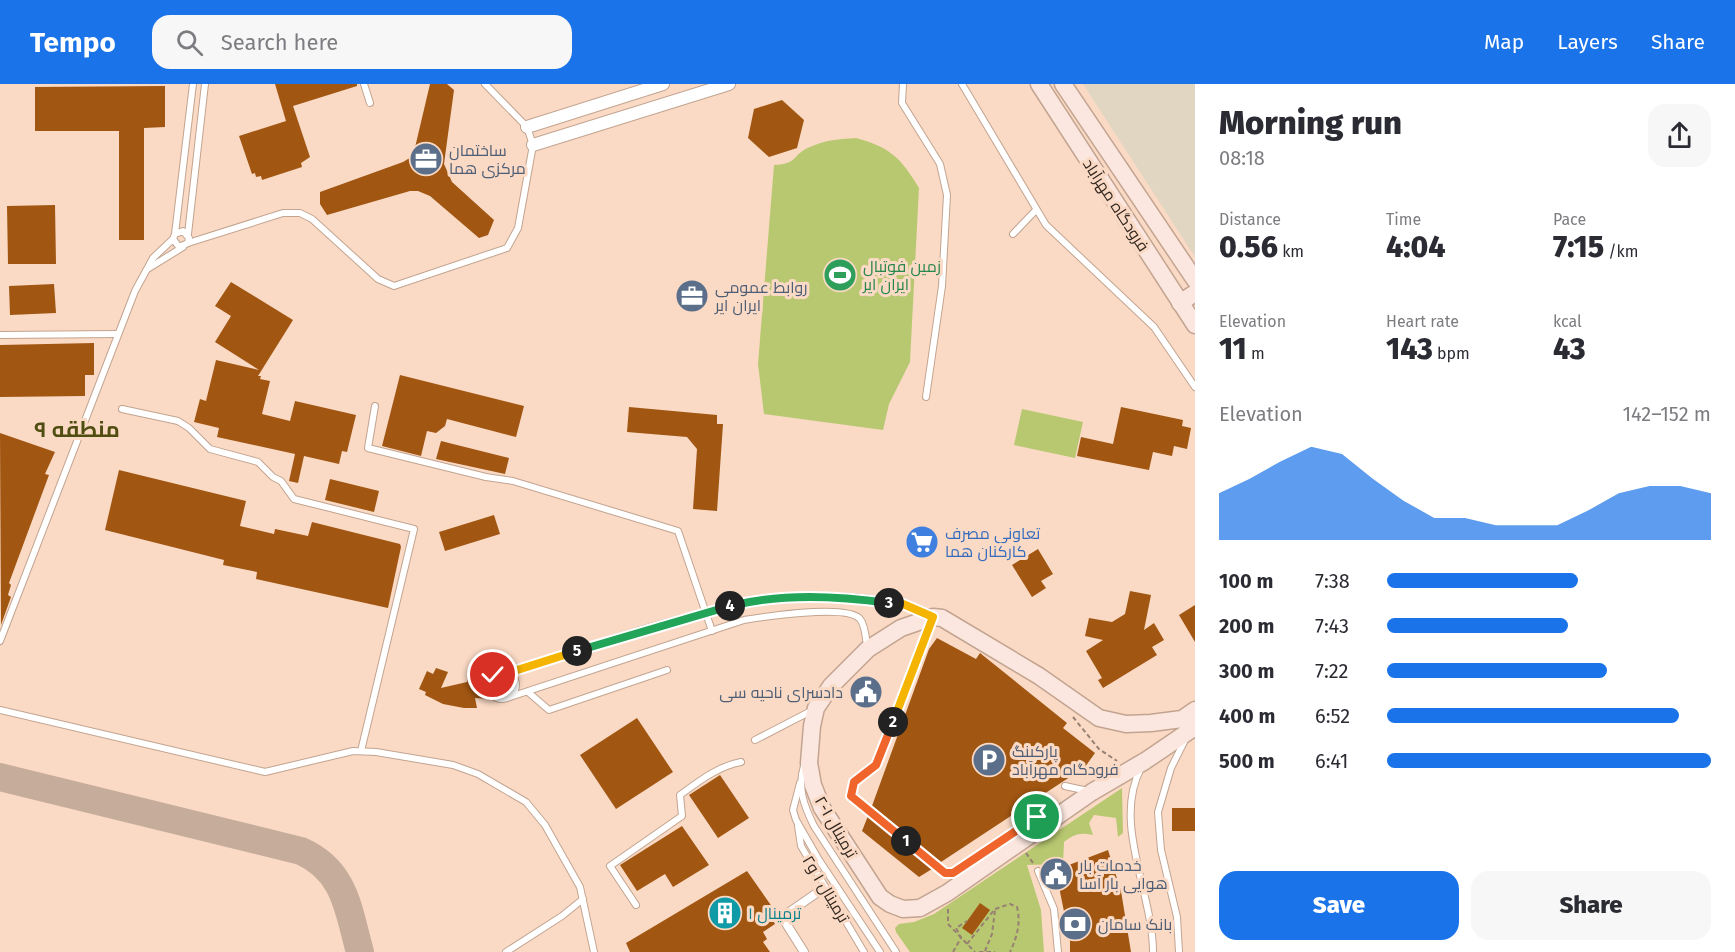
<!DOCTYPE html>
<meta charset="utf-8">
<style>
:root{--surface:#fff;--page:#f7f7f7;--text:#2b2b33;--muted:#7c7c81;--accent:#1a73e8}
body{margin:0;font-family:"Fira Sans",Cairo,sans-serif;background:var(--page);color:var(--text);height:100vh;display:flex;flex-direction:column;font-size:22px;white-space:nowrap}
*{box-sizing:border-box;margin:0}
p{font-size:20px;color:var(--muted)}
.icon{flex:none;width:33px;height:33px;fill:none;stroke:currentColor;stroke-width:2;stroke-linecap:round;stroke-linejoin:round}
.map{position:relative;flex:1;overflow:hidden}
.details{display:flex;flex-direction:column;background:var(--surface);width:540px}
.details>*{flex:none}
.pin{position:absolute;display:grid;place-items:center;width:51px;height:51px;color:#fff;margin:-26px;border:3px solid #fff;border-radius:50%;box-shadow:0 2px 6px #0007}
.km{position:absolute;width:30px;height:30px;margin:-15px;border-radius:50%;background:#222;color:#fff;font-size:16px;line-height:30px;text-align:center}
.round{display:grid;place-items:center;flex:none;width:63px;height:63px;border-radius:18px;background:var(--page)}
.summary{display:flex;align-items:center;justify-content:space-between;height:102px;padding:0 24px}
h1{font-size:33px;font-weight:800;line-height:45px}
.figures{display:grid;grid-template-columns:repeat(3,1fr);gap:9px;height:102px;padding:6px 24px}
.figures div{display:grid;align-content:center}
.figures b{font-size:30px;font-weight:800}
.figures small{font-size:16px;font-weight:400}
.figures p{font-size:16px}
.chart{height:168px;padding:12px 24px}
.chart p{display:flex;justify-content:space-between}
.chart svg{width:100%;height:108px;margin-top:6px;fill:var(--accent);opacity:.7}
.button{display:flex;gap:12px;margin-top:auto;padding:12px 24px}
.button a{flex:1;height:69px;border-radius:18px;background:var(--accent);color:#fff;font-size:24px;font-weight:800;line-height:69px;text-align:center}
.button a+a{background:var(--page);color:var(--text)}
ul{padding:0 24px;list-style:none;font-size:20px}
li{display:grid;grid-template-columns:96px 72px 1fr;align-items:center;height:45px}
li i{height:15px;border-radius:8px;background:var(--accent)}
header{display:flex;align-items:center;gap:36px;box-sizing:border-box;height:84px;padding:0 30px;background:var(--accent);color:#fff}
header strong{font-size:28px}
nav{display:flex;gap:33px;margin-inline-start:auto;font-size:21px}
.search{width:420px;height:54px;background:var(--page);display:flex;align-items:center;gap:15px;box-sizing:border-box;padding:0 21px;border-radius:18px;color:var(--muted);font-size:22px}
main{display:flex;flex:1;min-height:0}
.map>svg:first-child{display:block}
.industrial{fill:#e1d6c2}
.green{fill:#b8c870}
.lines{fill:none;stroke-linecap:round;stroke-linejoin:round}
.taxiway{stroke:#c6ac9a;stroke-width:28}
.building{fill:#a15612}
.service-casing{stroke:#c2a490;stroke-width:8}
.pedestrian-casing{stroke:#c2a490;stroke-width:10}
.minor-casing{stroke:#c2a490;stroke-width:14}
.secondary-casing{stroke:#c2a490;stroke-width:19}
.path{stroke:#978173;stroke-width:2;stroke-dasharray:4.5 3;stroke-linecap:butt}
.service{stroke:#fff;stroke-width:6}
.pedestrian{stroke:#fff;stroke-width:8}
.minor{stroke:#fff;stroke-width:12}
.secondary{stroke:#fbe7df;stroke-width:16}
.split-1-casing{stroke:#fff;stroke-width:12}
.split-2-casing{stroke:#fff;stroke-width:12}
.split-3-casing{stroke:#fff;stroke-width:12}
.split-4-casing{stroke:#fff;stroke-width:12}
.split-5-casing{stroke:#fff;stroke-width:12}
.split-6-casing{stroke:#fff;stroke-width:12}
.split-1{stroke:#f0652b;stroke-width:8}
.split-2{stroke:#f0652b;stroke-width:8}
.split-3{stroke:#f5b400;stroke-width:8}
.split-4{stroke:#22a559;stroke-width:8}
.split-5{stroke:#22a559;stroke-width:8}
.split-6{stroke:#f5b400;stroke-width:8}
.labels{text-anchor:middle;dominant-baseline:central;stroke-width:6;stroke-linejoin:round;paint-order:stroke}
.service-label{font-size:16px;fill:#4e5e75;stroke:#fadac5;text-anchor:start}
.street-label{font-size:16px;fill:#31261e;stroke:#fadac5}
.leisure-label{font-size:16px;fill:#27864d;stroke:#fadac5;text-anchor:start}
.shop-label{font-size:16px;fill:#366cbe;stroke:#fadac5;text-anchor:start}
.culture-label{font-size:16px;fill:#0d838f;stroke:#fadac5;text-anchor:start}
.district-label{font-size:22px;font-weight:bold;fill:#4f4e10;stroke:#fadac5}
</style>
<header>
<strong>Tempo</strong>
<div class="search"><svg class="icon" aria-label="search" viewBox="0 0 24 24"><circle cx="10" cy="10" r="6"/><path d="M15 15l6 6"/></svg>Search here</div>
<nav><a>Map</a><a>Layers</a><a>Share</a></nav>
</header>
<main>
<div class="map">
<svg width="1195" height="868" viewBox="0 0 1195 868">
<rect width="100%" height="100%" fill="#fadac5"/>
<polygon class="industrial" points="1083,0 1195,0 1195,173"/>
<g class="green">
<path d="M856,54C890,63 901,74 919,104L910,278L889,320L883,346L764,330L758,280L774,81C799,80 792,70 810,63C825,56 840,55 856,54Z"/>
<polygon points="1022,325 1083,338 1075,374 1014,361"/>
<path d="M1122,704L1123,749L1118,753L1116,734L1094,731L1089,739L1093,751C1080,748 1074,750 1064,758L1063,780L1027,781L1041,826L1044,868H910L896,848L895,844L899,840L914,838L934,830Z"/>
</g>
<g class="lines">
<path class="taxiway" d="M0,693L301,767C346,787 348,826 360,868"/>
</g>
<g class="building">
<polygon points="275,0 357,0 357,2 293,22 310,73 301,79 302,83 262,96 261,92 256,93 255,89 252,90 239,52 286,37"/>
<polygon points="430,0 447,0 454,6 444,80 452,98 494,136 488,151 479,154 430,112 418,107 410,107 327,131 320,120 320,108 403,78 413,72"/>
<polygon points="165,2 165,43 144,44 144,156 119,156 119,47 35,47 35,3"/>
<polygon points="782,16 804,36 797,64 769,73 748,54 754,25"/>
<polygon points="55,121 56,180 8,180 7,122"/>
<polygon points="231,198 293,236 258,292 261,292 260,295 270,297 262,330 290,337 295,317 356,331 347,368 342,367 339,380 304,372 298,399 289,397 295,370 217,353 219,344 194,338 200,315 206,317 216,276 259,286 215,258 231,232 215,222"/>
<polygon points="54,200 56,229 10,231 9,202"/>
<polygon points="94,259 94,291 85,291 85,312 0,313 0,261"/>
<polygon points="400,291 524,322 516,353 447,335 445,342 436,349 427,347 421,372 382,362"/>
<polygon points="629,323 717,331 717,340 723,340 717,427 693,425 697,365 687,353 627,348"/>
<polygon points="1121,323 1183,336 1182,342 1191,344 1187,365 1174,362 1172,372 1153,368 1149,386 1077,372 1081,353 1113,360"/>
<polygon points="0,349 55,368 45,390 49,391 9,499 11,501 8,511 11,513 1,541"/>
<polygon points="441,357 509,374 505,390 436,375"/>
<polygon points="119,386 246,417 240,442 274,450 275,445 308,452 312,438 400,460 401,463 388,524 256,495 257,488 223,481 224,476 105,446"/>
<polygon points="330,395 379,407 374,428 325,416"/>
<polygon points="494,431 500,450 445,467 439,448"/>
<polygon points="1038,465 1053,490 1041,497 1046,504 1032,513 1012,481"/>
<polygon points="1130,507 1151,511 1144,546 1154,539 1164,556 1152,563 1157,571 1103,604 1098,596 1102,594 1086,567 1103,556 1085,552 1089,534 1112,538 1125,530"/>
<polygon points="1195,521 1195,558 1179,531"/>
<polygon points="937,554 976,575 980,569 1067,639 1063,644 1095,669 1085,683 941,778 872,722 929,565"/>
<polygon points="436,584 448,588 441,604 467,598 468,594 473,594 473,592 482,594 480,602 485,602 491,615 475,614 477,624 464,624 443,620 425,611 426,608 419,605 427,587 433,590"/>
<polygon points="637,634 673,688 616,725 580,671"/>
<polygon points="720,691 749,734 718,754 689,711"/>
<rect x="1172" y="724" width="23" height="23"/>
<polygon points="868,732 932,785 919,793 862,747"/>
<polygon points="682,742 709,781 673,803 665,790 637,807 620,781"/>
<polygon points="1108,766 1121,807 1131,868 1070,868 1070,857 1058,798 1064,794 1061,784"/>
<polygon points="747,787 775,827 769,830 775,840 763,848 767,855 763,858 770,868 630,868 626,859"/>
<polygon points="980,819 990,826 972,851 962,844"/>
</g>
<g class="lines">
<g class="service-casing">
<g id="service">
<polyline points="364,0 370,19"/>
<polyline points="903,0 902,19 940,80 947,111 942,202 926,313"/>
<polyline points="962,0 1046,141 1154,243 1195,303"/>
<polyline points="175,150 193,0"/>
<polyline points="188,150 205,0"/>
<polyline points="1013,150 1036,126"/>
<polyline points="188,159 283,129 300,129 312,135 378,195 394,202 507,164 518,144 533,61 527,43 485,0"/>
<polyline points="149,184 183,163"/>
<polyline points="0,251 118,250"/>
<polyline points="375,322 368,364 486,393 513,397 678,447 712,547"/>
<polyline points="122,325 178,337 189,344 210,365 258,378 273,393 281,397 294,415 414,445 361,667"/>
<polyline points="932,536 876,681 854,697 851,712 946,789 961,785 1003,755 1055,725"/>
<polyline points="0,557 135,207 153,174 173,155 175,150 183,147 189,154 188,159 179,163 173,155"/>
<circle cx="502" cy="601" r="14"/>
<path d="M508,589C630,551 802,478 927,530"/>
<polyline points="528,608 549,626 667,586"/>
<path d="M507,614L744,536C763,533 847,520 860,535C865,541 866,554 867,562"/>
<polyline points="0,626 265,688 353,667 376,668 453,681 478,690 526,718 545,741 580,803 594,868"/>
<polyline points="755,656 813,626"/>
<path d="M804,682C797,704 804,722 814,742L896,868"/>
<path d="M1141,684C1112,739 1153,809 1153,868"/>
<polyline points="800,699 793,726 796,736 819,776 880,868"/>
<polyline points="1065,702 1088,707"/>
<polyline points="798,742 801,762 864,868"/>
<polyline points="1038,787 1054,825 1058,868"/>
<path d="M636,821L610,782L682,732L680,711C698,698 718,682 741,678"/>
<polyline points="506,868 562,832 583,815"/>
<polyline points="1179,868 1177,833 1161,766 1158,728 1171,684 1186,654"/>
</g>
</g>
<g class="pedestrian-casing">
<polyline id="pedestrian" points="804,868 782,833 824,804"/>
</g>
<g class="minor-casing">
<g id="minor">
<polyline points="527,43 663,0"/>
<polyline points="533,61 729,0"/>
</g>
</g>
<g class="secondary-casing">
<g id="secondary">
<polyline points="1039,0 1195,241"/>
<polyline points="1063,0 1195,196"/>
<polyline points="1180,219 1195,209"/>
<polyline points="1195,626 1182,635 1151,639 1126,640 1099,634 1039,592 942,534 933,533 901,544 868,565 831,602 816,624 812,642 809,679 813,701 822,724 880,813 890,820 903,825 920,824 947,809 1092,708 1145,677 1195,643"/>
</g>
</g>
<g class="path">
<polyline points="1073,633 1099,665 1117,677"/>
<polyline points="1026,769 1033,779"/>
<polyline points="948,825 948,840 975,868"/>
<path d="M967,860L995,825L1010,820L1017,823C1021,839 1017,853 1010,868"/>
<polyline points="985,867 992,850 995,826"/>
<polyline points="953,868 961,854 956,844 967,837"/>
<polyline points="979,868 995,868"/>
</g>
<use href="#service" class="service"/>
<use href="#pedestrian" class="pedestrian"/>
<use href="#minor" class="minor"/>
<use href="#secondary" class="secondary"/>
</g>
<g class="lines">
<g class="split-1-casing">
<polyline id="split-1" points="906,757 945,789 953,789 1037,733"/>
</g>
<g class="split-2-casing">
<polyline id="split-2" points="893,638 876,681 854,698 851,712 906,757"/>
</g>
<g class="split-3-casing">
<polyline id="split-3" points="889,519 903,520 933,533 893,638"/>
</g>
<g class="split-4-casing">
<path id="split-4" d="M730,522C782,509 837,512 889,519"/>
</g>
<g class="split-5-casing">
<polyline id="split-5" points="577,567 730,522"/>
</g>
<g class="split-6-casing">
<polyline id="split-6" points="493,591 503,587 508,589 577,567"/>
</g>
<use href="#split-1" class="split-1"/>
<use href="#split-2" class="split-2"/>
<use href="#split-3" class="split-3"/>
<use href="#split-4" class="split-4"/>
<use href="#split-5" class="split-5"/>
<use href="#split-6" class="split-6"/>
</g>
<defs>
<g id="office-disc" transform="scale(1.725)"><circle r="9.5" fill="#5c6f8a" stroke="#fadac5"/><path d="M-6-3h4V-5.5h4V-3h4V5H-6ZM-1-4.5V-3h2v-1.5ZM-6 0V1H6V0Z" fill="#fff"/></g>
<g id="stadium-disc" transform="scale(1.725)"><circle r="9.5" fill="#2e9e5b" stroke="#fadac5"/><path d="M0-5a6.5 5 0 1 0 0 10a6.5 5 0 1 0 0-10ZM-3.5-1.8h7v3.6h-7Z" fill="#fff"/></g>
<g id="supermarket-disc" transform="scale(1.725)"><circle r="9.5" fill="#3f7fe0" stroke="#fadac5"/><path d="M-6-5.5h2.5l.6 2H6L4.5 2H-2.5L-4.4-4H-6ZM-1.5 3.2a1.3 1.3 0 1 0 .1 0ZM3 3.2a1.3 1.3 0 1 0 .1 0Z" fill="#fff"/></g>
<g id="civic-disc" transform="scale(1.725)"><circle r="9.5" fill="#5c6f8a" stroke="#fadac5"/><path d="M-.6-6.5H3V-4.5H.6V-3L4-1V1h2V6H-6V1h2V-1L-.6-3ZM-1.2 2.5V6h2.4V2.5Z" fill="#fff"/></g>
<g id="parking-disc" transform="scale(1.725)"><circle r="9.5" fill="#5c6f8a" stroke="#fadac5"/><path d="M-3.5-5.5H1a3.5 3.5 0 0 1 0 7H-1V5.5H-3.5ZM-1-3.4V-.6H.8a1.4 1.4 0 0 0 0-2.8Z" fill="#fff"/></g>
<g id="building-disc" transform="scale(1.725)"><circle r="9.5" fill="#0f9aa8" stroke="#fadac5"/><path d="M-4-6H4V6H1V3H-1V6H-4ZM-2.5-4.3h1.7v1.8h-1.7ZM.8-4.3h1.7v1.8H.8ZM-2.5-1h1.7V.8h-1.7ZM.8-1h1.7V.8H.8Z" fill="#fff"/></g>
<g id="bank-disc" transform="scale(1.725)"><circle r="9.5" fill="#5c6f8a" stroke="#fadac5"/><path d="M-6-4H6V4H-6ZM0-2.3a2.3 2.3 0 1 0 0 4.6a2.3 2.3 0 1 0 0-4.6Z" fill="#fff"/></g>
</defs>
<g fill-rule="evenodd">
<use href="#office-disc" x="426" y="75"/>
<use href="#stadium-disc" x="840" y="191"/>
<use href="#office-disc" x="692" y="212"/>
<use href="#supermarket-disc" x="922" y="458"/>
<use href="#civic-disc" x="866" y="608"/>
<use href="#parking-disc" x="989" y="676"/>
<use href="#civic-disc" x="1056" y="790"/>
<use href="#building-disc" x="725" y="829"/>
<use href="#bank-disc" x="1075" y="840"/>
</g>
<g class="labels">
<g class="service-label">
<text x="449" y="66">ساختمان<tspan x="449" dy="18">مرکزی هما</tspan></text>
<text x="715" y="203">روابط عمومی<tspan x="715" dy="18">ایران ایر</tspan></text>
<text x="843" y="608" text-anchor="end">دادسرای ناحیه سی</text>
<text x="1012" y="667">پارکینگ<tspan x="1012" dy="18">فرودگاه مهرآباد</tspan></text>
<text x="1079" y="781">خدمات بار<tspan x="1079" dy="18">هوایی بار آسا</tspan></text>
<text x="1098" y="840">بانک سامان</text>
</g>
<g class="street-label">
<text transform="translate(1116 121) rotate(57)">فرودگاه مهرآباد</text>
<text transform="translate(836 743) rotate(60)">ترمینال ۱-۲</text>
<text transform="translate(826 805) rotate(59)">ترمینال ۱ و۲</text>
</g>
<g class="leisure-label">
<text x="863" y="182">زمین فوتبال<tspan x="863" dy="18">ایران ایر</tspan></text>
</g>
<g class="shop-label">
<text x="945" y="449">تعاونی مصرف<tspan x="945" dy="18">کارکنان هما</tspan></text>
</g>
<g class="culture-label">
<text x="748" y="829">ترمینال ۱</text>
</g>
<g class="district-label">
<text x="77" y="345">منطقه ۹</text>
</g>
</g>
</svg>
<div class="pin" style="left:1037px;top:733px;background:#1e9e55"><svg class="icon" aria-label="arrive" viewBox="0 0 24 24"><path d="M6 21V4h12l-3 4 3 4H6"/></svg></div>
<div class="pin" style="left:493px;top:591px;background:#d93025"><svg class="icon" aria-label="check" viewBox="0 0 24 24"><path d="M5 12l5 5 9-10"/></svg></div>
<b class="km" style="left:906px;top:757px">1</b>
<b class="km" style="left:893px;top:638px">2</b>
<b class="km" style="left:889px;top:519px">3</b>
<b class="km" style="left:730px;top:522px">4</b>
<b class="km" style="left:577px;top:567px">5</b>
</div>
<section class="details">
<div class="summary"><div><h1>Morning run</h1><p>08:18</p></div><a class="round"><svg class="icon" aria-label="share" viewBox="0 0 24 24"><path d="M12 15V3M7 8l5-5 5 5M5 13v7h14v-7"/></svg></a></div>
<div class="figures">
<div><p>Distance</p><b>0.56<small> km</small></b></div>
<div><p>Time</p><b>4:04</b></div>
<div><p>Pace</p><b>7:15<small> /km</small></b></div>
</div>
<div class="figures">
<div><p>Elevation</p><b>11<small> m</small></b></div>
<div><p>Heart rate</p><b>143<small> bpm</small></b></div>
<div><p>kcal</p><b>43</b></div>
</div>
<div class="chart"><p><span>Elevation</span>142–152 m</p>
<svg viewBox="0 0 160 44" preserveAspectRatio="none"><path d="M0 44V25L10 19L20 12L30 6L40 9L50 19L60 28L70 35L80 35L90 38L100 38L110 38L120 32L130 25L140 22L150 22L160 25V44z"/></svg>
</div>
<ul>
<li><b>100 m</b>7:38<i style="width:59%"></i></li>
<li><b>200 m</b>7:43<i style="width:56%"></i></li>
<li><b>300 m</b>7:22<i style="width:68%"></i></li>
<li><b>400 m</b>6:52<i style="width:90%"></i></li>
<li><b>500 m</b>6:41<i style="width:100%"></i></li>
</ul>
<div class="button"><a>Save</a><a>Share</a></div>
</section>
</main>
